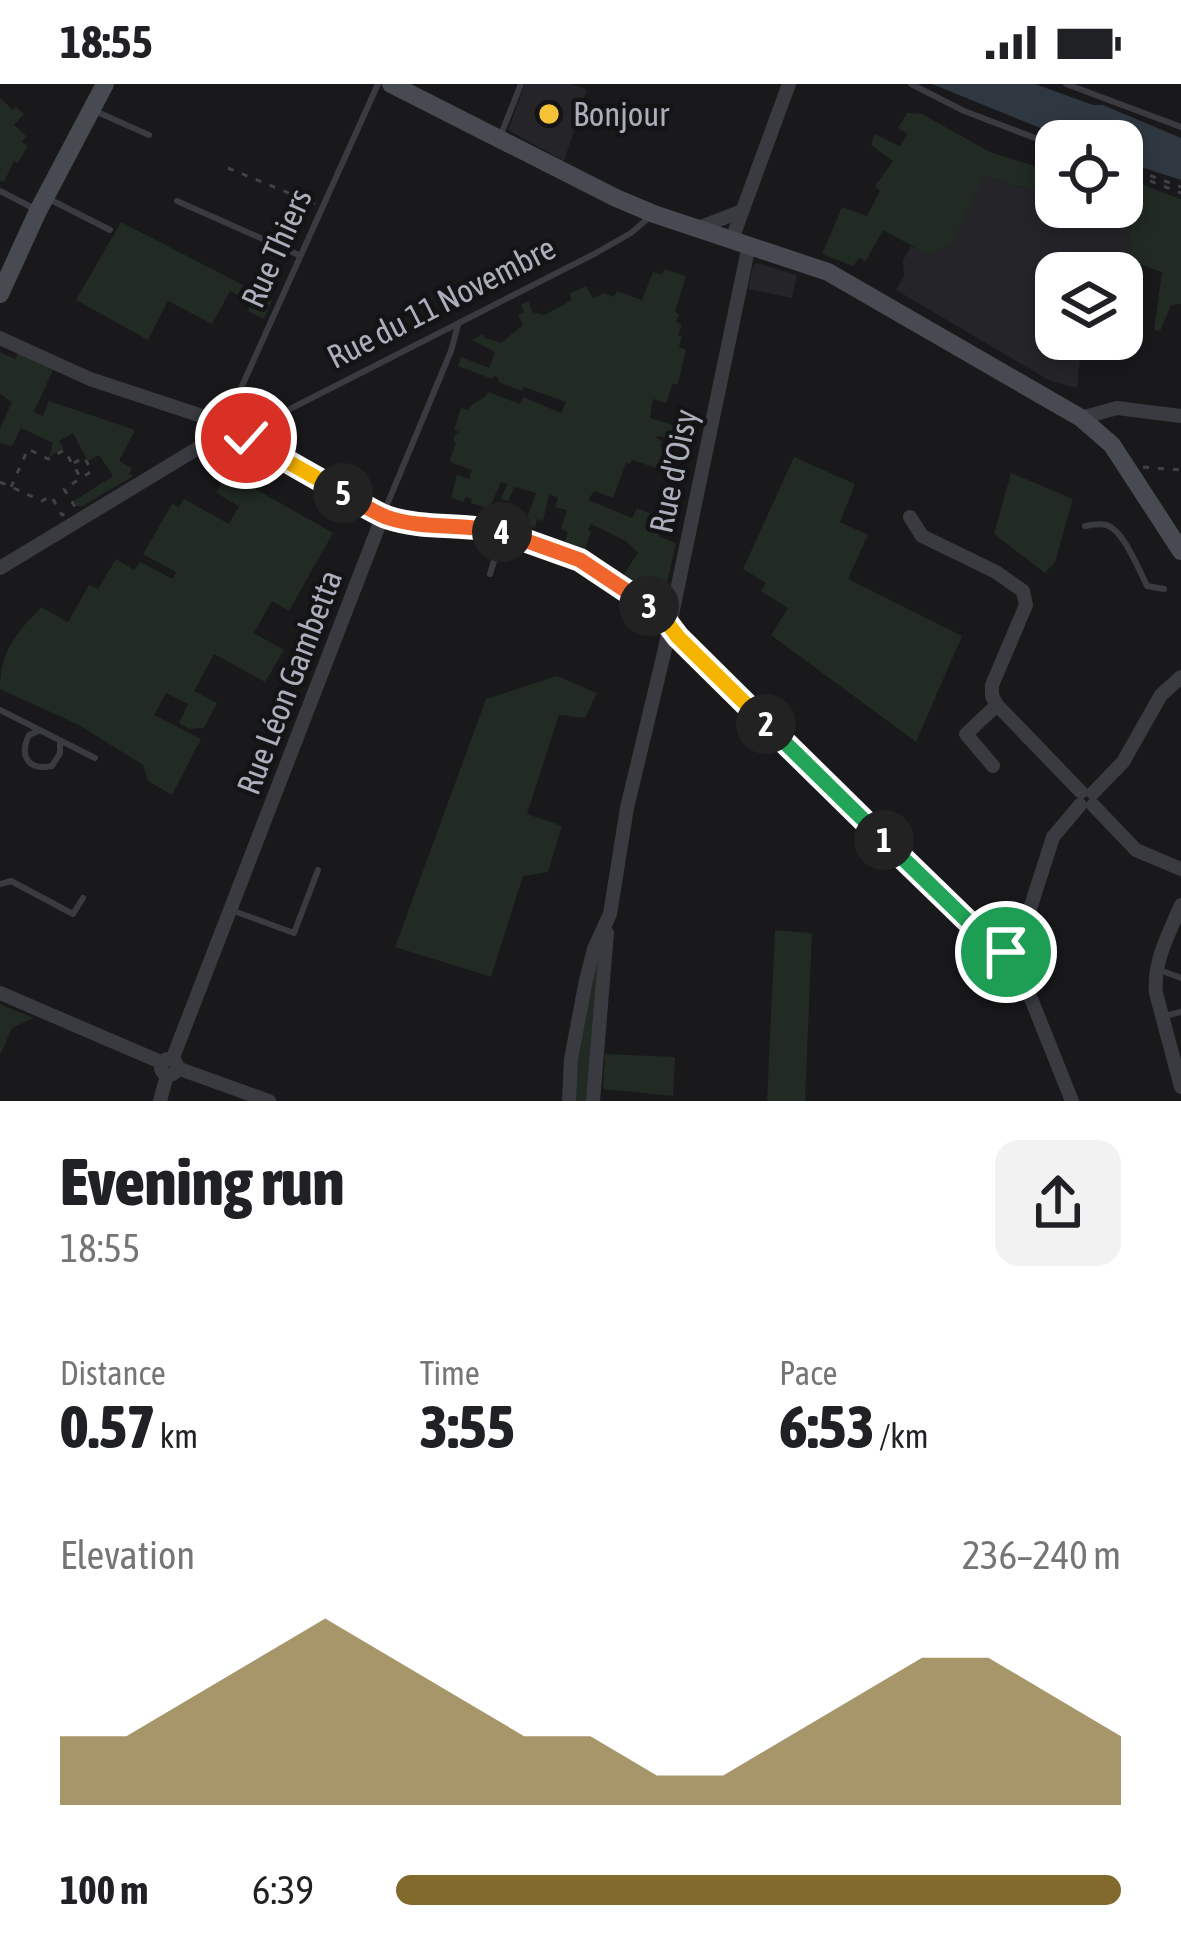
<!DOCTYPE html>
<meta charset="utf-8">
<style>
:root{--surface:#fff;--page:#f2f2f2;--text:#202124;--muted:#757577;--accent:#816a2c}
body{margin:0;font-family:"Asap Condensed",sans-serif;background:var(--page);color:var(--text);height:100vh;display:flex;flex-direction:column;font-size:45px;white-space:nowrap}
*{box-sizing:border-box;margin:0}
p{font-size:39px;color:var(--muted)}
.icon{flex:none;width:66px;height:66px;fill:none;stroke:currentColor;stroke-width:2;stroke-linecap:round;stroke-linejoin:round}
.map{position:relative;height:1017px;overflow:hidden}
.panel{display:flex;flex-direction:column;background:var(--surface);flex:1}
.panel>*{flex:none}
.buttons{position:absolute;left:1035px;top:36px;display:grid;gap:24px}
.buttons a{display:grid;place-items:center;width:108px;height:108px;border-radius:24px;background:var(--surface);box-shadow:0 6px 18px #0003;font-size:60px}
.pin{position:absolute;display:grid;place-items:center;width:102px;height:102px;color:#fff;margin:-51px;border:6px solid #fff;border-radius:50%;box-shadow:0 3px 12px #0007}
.km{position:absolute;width:60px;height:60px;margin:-30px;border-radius:50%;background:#222;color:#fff;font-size:33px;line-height:60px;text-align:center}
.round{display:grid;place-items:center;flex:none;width:126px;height:126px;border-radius:24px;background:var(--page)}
.summary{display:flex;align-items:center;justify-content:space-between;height:204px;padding:0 60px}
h1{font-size:66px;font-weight:800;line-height:90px}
.figures{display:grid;grid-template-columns:repeat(3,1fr);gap:18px;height:204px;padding:12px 60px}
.figures div{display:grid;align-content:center}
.figures b{font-size:60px;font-weight:800}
.figures small{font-size:33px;font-weight:400}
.figures p{font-size:33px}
.chart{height:336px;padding:24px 60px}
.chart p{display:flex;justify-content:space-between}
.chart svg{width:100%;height:216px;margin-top:12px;fill:var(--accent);opacity:.7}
ul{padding:0 60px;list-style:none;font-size:39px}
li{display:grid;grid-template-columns:192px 144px 1fr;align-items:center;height:90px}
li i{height:30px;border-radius:15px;background:var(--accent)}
.status{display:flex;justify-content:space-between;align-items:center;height:84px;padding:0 60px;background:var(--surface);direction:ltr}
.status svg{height:33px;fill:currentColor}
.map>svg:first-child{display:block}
.built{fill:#252529}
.green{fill:#212a23}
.water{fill:#2f3740}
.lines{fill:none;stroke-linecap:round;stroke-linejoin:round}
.path{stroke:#404248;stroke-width:3;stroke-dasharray:6 9;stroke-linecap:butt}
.service{stroke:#3a3b41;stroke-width:6}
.minor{stroke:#3a3b41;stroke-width:14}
.secondary{stroke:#484a51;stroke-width:18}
.split-1-casing{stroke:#fff;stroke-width:24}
.split-2-casing{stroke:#fff;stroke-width:24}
.split-3-casing{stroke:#fff;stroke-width:24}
.split-4-casing{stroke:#fff;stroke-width:24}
.split-5-casing{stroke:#fff;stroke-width:24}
.split-6-casing{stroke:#fff;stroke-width:24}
.split-1{stroke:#22a559;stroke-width:15}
.split-2{stroke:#22a559;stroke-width:15}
.split-3{stroke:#f5b400;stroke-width:15}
.split-4{stroke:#f0652b;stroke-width:15}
.split-5{stroke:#f0652b;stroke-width:15}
.split-6{stroke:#f5b400;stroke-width:15}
.poi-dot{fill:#f7c336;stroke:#141417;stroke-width:4.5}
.labels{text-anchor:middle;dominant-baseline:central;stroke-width:9;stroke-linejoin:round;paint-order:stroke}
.poi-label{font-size:33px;fill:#abafbb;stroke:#141417;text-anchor:start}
.street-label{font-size:33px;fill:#abafbb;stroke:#141417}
</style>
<div class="status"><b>18:55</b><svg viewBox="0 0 49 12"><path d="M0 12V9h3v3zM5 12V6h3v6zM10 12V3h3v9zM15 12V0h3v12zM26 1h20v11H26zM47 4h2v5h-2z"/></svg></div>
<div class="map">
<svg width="1181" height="1017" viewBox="0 0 1181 1017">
<rect width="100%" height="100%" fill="#19191c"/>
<g class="built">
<polygon points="525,0 571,0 587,6 564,77 508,46"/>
<polygon points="983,92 1056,113 1056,123 1075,123 1082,134 1130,133 1127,176 1111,182 1091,181 1090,189 1056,189 1056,255 1082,255 1077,304 1050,297 896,206 904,192 903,176 911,162 927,170 952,161"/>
<polygon points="757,179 797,191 792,214 748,205 753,182"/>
</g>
<g class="green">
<polygon points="0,14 13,26 16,23 24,30 14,41 26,52 22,58 28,62 18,79 14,77 4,98 0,96"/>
<polygon points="907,29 922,30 990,68 1056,89 1056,113 984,92 952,161 927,170 883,146 866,177 859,174 853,182 822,170 842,123 867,132 880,107 875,102 893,77 871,61 874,50 900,62 907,50 898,44"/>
<polygon points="1122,93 1181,115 1181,220 1171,221 1160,247 1154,246 1162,188 1127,176 1130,133 1081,135 1075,123 1122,123"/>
<polygon points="121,138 272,216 264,235 248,227 252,218 230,207 212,240 168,217 148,256 76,216"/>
<path d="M664,185L686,192L675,228L679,230L676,238L682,241L678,251L682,253L679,263L686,266L678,300H673L666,319L653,315L650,334L675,342L676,356L658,352L656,354L662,357L660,362L665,364L662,373L668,376L663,386L632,376L630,380L626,379L613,414L594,407L588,416L632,434L637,424L655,431L652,440L661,444L658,452L676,459L665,507L647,513L621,494L638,469L626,457L591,440L588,446L591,448L583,470L563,463L568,448L561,445L567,426L555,423L558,413L549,411L543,437L537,435L535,444L528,441L530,436L527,434L536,409L514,403L508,417L501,415L507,400L501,398L489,425L471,419L472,415L466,413L463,418L451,414L457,391L469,395L472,386L452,379L450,375L456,359L453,357L455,350L459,348L454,346L461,324L468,326C472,317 484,317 488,308L520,320L523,313L561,329L566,318L524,303L522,307L498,298L499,294L494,292L492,295L458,282L461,273L489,284L495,268L472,256L483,250L485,254L501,259L523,241L518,231L524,228L521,221L529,217L532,228L544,231L572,216L569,210L586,202L593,214L604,209L614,213L617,207L642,216L653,188L662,191Z"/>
<polygon points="0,268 15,275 18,269 53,286 34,328 43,332 49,317 135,346 119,377 132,384 129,390 133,392 81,423 77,422 74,417 113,392 99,371 88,377 73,349 59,357 63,364 49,373 53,359 21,344 12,362 0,359 0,344 12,318 0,310"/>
<polygon points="794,373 855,400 840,438 868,451 848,495 962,552 916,658 771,551 788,524 761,507 766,499 743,485"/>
<path d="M227,389L333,449L289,527L272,517L254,549L284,566L265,598L214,570L194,607L217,619L204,644L189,645L179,639L188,620L166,609L154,631L201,655L172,711L148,697L143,681L79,641L0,605C0,567 16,550 41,523L68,538L89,501L98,505L116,475L134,486L140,478L173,495L176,488L143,470L172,420L179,423L184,415L229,440L239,422L216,409Z"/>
<polygon points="1011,389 1073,415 1055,478 1045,489 994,450"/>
<polygon points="557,592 597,609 585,634 559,631 527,730 562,742 548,788 523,792 491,893 395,863 486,615"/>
<polygon points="775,846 812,849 805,1017 767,1017"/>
<polygon points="602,862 588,1017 572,1017 578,953"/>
<polygon points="0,920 34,934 12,944 0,971"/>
<polygon points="605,970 675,973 673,1012 603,1005"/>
</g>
<polygon class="water" points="932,0 1035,0 1093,21 1103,21 1181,54 1181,96 1122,77 1122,57 1072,57"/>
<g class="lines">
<g class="path">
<polyline points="1122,81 1181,103"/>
<polyline points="228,84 315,120"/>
<polyline points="1122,86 1181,109"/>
<polyline points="74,379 84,373 92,387 83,393"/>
<polyline points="1143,383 1181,386"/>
<polyline points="0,398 42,417 51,412 62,431 65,430"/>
<polyline points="11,403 28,365 48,375 64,366 81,394 64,405 76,424 74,425"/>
</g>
<g class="service">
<path d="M378,0L228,333L223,349C230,353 235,353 243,349L596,169L631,149L651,132"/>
<polyline points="911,0 964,27 1056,62"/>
<polyline points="1066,0 1181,43"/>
<polyline points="95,27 149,51"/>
<polyline points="500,53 521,0"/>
<polyline points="0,107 35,125"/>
<polyline points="49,115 110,146"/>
<polyline points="177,117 299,171"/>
<polyline points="384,428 451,267 458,241"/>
<path d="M1085,442C1091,441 1101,439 1106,441C1123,445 1139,486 1147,502L1164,505"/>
<polyline points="490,490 502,451"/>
<polyline points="0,626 95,674"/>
<path d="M38,647L29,651C19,672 28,687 52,682L60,669V659"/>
<polyline points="0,800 11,797 73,830 83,814"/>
<polyline points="231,826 294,849 318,786"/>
<polyline points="1157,885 1181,894"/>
<polyline points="1165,932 1181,928"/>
</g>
<g class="minor">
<polyline points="698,144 742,127"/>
<polyline points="732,155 789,0"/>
<polyline points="0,254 90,295 205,333 223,349 0,484"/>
<polyline points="1081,334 1117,324 1181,332"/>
<polyline points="239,351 387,433 452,442 480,443 503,448 593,482 662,532 678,553 984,853 1004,869"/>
<polyline points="910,433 922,452 996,488 1023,507 1026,521 992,601 992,612 997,621 1081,708"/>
<polyline points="993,682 966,650 997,621"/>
<polyline points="1093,709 1123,678 1161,611 1181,593"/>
<polyline points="1093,721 1136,766 1181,785"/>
<path d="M1181,821C1169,850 1153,877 1156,909L1181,1003"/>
<polyline points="1010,868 1021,853 1053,753 1080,721"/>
<polyline points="1010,876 1032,917 1072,1017"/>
<polyline points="0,909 163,979"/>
<circle cx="169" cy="983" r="8"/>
<polyline points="172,976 383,431"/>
<polyline points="177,984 269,1017"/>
<polyline points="160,1017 167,991"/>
<polyline points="569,1017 571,975 586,896 594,865 610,830 627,724 664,569 749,161"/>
<polyline points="593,1017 607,849"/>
</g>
<g class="secondary">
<polyline points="391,0 616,114 654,130 828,188 1081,334 1112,361 1181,467"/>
<polyline points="0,210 38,127 105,0"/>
</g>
</g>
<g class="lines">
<g class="split-1-casing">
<polyline id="split-1" points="884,756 984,853 1006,868"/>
</g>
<g class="split-2-casing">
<polyline id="split-2" points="766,640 884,756"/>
</g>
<g class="split-3-casing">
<polyline id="split-3" points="649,522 662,532 678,553 766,640"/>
</g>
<g class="split-4-casing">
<polyline id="split-4" points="502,448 580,476 649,522"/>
</g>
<g class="split-5-casing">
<path id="split-5" d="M343,409C357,417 371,427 386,433C423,446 464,439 502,448"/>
</g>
<g class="split-6-casing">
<polyline id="split-6" points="246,354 343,409"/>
</g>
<use href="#split-1" class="split-1"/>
<use href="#split-2" class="split-2"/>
<use href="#split-3" class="split-3"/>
<use href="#split-4" class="split-4"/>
<use href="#split-5" class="split-5"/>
<use href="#split-6" class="split-6"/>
</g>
<circle class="poi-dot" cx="549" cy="30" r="12"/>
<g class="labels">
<g class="poi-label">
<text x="573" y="30">Bonjour</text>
</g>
<g class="street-label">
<text transform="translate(276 164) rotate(-66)">Rue Thiers</text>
<text transform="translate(441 218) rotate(-27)">Rue du 11 Novembre</text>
<text transform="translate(673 387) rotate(-78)">Rue d'Oisy</text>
<text transform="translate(289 598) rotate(-69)">Rue Léon Gambetta</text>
</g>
</g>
</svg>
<div class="buttons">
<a><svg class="icon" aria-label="locate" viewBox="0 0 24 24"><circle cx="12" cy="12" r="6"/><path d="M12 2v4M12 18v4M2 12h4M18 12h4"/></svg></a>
<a><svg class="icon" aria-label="layers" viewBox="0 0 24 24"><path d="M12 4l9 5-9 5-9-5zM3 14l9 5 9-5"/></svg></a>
</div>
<div class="pin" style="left:1006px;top:868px;background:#1e9e55"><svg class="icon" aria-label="arrive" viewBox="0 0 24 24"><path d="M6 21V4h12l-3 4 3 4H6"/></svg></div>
<div class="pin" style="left:246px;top:354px;background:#d93025"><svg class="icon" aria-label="check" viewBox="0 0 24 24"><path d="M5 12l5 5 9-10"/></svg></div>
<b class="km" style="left:884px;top:756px">1</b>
<b class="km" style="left:766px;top:640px">2</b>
<b class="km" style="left:649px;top:522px">3</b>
<b class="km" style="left:502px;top:448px">4</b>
<b class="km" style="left:343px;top:409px">5</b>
</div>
<section class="panel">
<div class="summary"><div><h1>Evening run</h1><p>18:55</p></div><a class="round"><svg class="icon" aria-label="share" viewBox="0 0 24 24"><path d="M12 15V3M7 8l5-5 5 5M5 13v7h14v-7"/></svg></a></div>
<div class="figures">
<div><p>Distance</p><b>0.57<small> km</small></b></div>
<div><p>Time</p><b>3:55</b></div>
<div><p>Pace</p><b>6:53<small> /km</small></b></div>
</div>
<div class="chart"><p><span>Elevation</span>236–240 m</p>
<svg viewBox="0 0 160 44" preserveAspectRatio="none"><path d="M0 44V30L10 30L20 22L30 14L40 6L50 14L60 22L70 30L80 30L90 38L100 38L110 30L120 22L130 14L140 14L150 22L160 30V44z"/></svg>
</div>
<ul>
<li><b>100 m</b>6:39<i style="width:100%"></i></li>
</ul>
</section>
